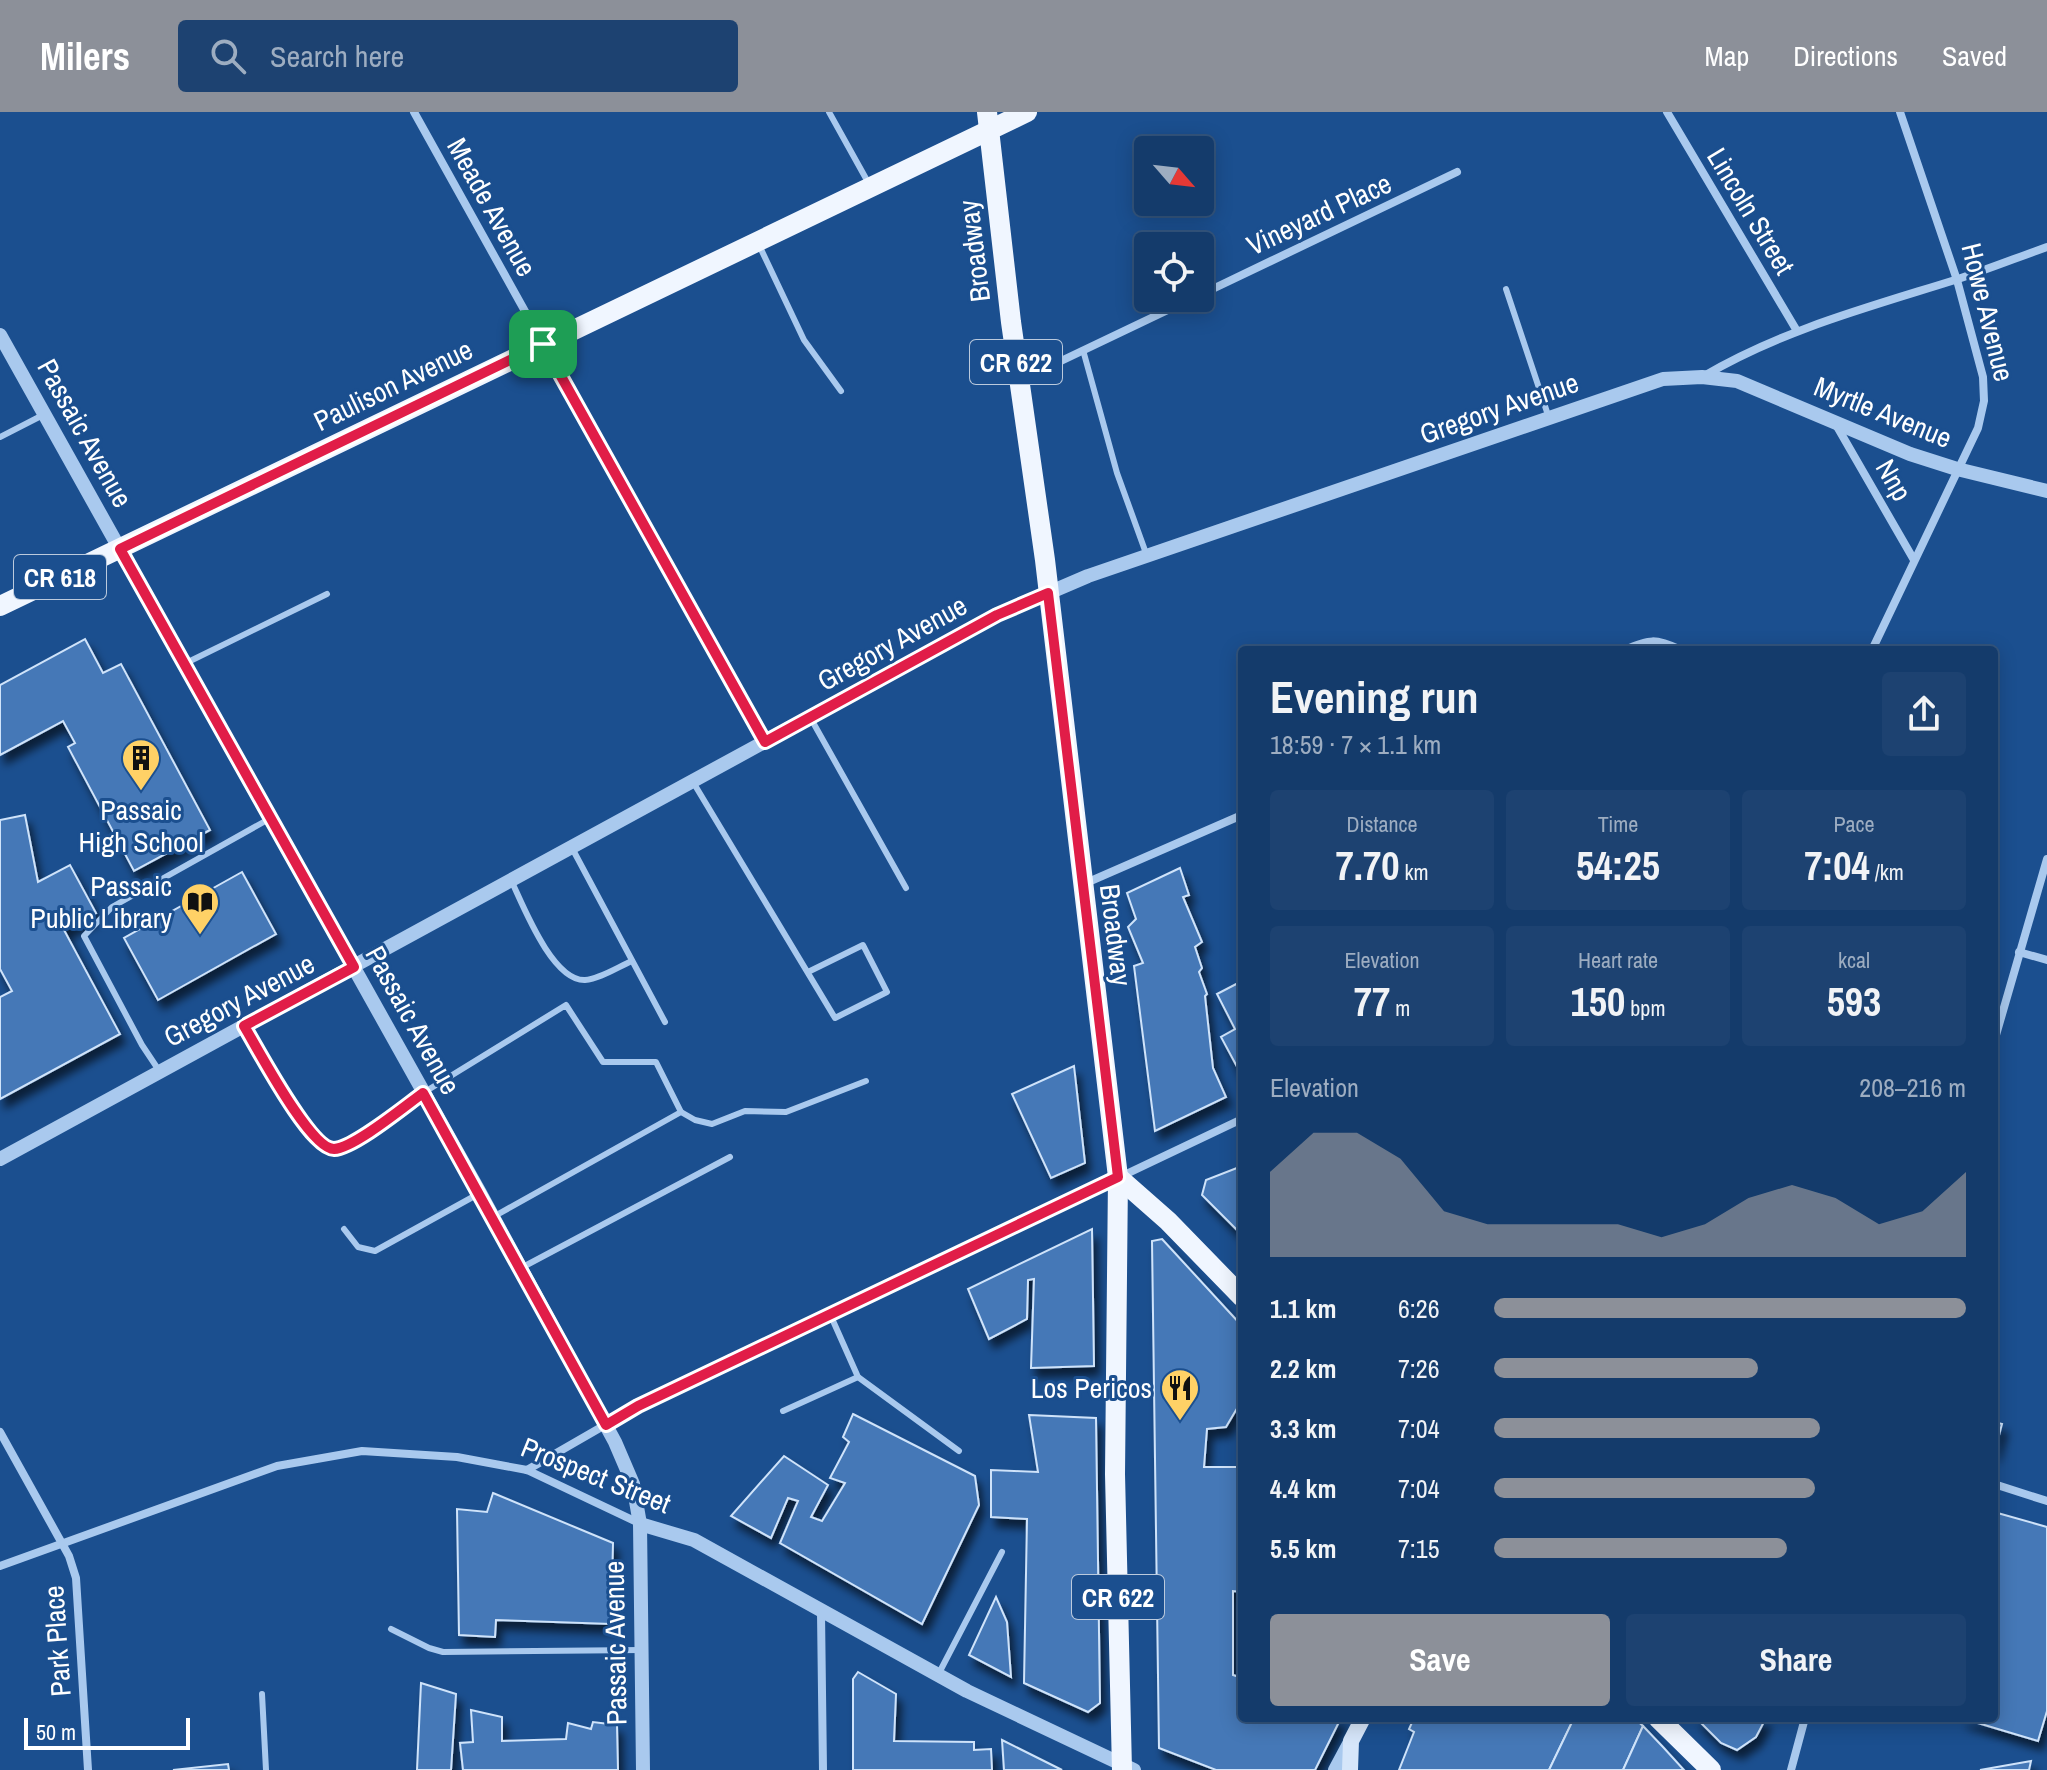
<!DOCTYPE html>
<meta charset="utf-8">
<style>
:root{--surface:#143b6b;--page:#1d4271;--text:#f1f3f6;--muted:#9dadc1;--line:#33557e;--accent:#8c9099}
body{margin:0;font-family:"Archivo Narrow",sans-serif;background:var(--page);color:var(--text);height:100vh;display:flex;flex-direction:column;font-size:30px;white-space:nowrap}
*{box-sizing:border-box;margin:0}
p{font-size:26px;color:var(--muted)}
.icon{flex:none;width:44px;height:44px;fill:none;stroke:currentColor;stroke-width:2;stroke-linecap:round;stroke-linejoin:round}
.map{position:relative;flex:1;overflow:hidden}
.drawer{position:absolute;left:1238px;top:534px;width:760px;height:1076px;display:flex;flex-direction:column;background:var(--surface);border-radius:8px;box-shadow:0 4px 20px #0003,0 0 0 2px var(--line)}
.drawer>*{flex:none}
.needle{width:52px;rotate:118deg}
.buttons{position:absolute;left:1134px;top:24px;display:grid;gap:16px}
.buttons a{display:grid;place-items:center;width:80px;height:80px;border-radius:8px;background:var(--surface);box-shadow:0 4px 20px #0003,0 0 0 2px var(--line);font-size:40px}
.scale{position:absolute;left:24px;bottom:20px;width:166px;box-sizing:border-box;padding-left:8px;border:4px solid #fff;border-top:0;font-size:22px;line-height:28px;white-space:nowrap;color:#fff;-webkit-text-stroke:6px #1b4f8f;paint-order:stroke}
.pin{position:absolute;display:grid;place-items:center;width:68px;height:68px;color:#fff;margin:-34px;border-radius:16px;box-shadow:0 4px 12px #0006}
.round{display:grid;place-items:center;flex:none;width:84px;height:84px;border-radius:8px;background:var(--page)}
.overview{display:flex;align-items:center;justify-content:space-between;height:136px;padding:0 32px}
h1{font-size:44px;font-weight:700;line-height:60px}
.figures{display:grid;grid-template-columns:repeat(3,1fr);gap:12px;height:136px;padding:8px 32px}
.figures div{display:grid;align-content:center;border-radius:8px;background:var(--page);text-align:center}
.figures b{font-size:40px;font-weight:700}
.figures small{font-size:22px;font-weight:400}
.figures p{font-size:22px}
.chart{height:224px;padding:16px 32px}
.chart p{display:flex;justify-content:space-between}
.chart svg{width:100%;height:144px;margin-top:8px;fill:var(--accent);opacity:.7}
.cta{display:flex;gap:16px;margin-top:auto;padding:16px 32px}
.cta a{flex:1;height:92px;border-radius:8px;background:var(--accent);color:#fff;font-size:32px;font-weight:700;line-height:92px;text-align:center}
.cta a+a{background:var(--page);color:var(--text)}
ul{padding:0 32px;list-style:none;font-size:26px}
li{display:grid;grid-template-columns:128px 96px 1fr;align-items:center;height:60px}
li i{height:20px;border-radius:10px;background:var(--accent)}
header{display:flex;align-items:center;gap:48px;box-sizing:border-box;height:112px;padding:0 40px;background:var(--accent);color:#fff}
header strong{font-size:38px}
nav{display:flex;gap:44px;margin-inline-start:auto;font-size:28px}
.search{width:560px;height:72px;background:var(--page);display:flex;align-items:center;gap:20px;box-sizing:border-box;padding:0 28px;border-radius:8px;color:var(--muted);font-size:30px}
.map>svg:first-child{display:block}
.building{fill:#4478b7;stroke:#cfe3fa;stroke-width:2;filter:url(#shadow)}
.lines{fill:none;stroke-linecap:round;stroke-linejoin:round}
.service{stroke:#a9c9ee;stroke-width:6}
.minor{stroke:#a9c9ee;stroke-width:8}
.tertiary{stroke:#a9c9ee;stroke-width:14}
.secondary{stroke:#d6e6fa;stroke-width:16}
.primary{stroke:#f0f6ff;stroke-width:20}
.route-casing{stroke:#fff;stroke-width:16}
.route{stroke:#e11d48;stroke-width:10}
.labels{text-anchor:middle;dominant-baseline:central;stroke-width:6;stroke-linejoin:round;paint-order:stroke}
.shield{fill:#1b4f8f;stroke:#bbcadd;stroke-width:2}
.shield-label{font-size:26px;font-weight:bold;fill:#fff}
.street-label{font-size:28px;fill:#fff;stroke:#1b4f8f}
.poi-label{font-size:28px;fill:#fff;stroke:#1b4f8f;text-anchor:end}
</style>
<header>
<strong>Milers</strong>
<div class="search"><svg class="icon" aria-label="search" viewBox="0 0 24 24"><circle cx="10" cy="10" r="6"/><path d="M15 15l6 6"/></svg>Search here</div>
<nav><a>Map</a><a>Directions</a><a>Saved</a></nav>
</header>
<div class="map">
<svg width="2047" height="1658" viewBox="0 0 2047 1658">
<defs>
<filter id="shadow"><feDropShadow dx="5" dy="9" stdDeviation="4" flood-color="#0009"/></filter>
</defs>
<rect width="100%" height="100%" fill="#1b4f8f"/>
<g class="building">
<polygon points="85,527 103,561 121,552 210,718 134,759 68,635 75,631 63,609 0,643 0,573"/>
<polygon points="25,703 38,770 70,753 96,801 64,818 120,922 0,987 0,885 12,879 0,857 0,708"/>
<polygon points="1180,756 1189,783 1183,785 1202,830 1195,835 1202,856 1199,860 1207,882 1205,884 1213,956 1226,985 1155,1019 1134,854 1143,851 1128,815 1136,807 1127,781"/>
<polygon points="242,760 276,822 158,888 124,826"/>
<polygon points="1242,869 1242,964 1221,925 1235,917 1217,882"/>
<polygon points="1074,954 1085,1051 1051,1066 1012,982"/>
<polygon points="1242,1054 1242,1123 1202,1083 1206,1068"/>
<polygon points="1092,1117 1094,1254 1031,1256 1034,1167 1028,1168 1027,1207 989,1227 968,1177"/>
<polygon points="1162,1127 1242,1214 1242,1288 1226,1315 1207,1317 1204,1355 1242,1355 1242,1480 1233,1479 1233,1563 1242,1566 1242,1606 1341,1606 1315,1658 1216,1658 1159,1636 1152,1129"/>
<polygon points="853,1302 975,1364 979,1393 922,1512 780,1431 798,1389 788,1386 771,1426 731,1404 784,1344 828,1373 811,1405 822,1409 845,1371 830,1366 849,1330 843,1325"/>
<polygon points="1029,1303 1096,1306 1100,1591 1088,1600 1024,1571 1027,1407 991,1405 991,1358 1038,1360"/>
<polygon points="1994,1310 2002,1312 1994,1342"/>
<polygon points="493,1381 613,1431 611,1512 496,1508 495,1525 459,1523 457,1397 487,1400"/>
<polygon points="1994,1400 2047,1415 2047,1599 2038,1629 1961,1606 1994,1606"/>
<polygon points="996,1485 1007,1510 1011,1565 969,1543"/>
<polygon points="858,1560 896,1582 894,1629 974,1630 974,1638 991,1637 992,1658 853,1658 853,1567"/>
<polygon points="421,1571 456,1582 451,1658 417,1658"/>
<polygon points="471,1598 502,1605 502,1629 566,1627 568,1611 591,1617 593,1610 617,1613 618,1658 463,1658 460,1631 473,1630"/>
<polygon points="1414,1606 1574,1606 1549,1658 1399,1658 1414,1620 1409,1617"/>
<polygon points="1574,1606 1634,1606 1643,1614 1623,1658 1549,1658"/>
<polygon points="1696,1606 1766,1606 1756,1625 1737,1638 1721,1631"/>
<polygon points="1643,1614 1663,1635 1684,1658 1623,1658"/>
<polygon points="1002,1628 1062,1658 1004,1658"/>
<polygon points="2031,1649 2029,1658 1980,1658"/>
<polygon points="228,1652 229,1658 173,1658"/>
</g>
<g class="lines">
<g class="service">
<polyline points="829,0 869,72"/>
<polyline points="759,133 804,228 841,279"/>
<polyline points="1506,177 1549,306"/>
<polyline points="1083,238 1117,361 1147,444"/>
<polyline points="0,325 43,303"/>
<polyline points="184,552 327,482"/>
<polyline points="810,605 906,776"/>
<polyline points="693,670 835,906 887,880 863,833 808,860"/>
<polyline points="572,736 665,910"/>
<path d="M511,768C523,793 552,869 585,868C600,867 618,855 632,849"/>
<polyline points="245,915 305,1015 321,1033 334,1037 351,1032 423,981 566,893 603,950 656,950 681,1000 493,1105"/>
<polyline points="160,960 142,933 84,824 112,795 269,707"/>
<polyline points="681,1000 695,1008 712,1012 745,999 786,1000 866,969"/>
<polyline points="344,1117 358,1135 375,1139 480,1081"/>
<polyline points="521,1156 730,1045"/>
<polyline points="830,1202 858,1265 959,1339"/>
<polyline points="783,1299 858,1265"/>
<polyline points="391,1517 429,1536 443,1540 642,1538"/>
<polyline points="938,1563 1002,1440"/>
<polyline points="262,1582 266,1658"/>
</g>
<g class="minor">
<polyline points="414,0 765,630"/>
<polyline points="1667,0 1797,219"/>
<polyline points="1200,183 1457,60"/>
<path d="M1704,264C1782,218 1869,195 1955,168C1986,158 2016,146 2047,135"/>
<polyline points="1019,269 1193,186"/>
<polyline points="1835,311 1914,448"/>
<path d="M1624,538C1650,527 1655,526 1681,538"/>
<polyline points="1872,538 1978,316 1984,289 1983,265 1957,168 1900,0"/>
<polyline points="1086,771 1242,703"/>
<polyline points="2019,840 2047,848"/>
<polyline points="1994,930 2047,747"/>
<polyline points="0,1320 69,1444 76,1466 88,1658"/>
<polyline points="527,1358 638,1294 1242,1007"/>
<polyline points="1994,1372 2047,1389"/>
<polyline points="0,1454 277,1354 362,1339 457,1345 527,1358 639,1411"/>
<polyline points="821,1501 823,1658"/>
<polyline points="1791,1658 1805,1606"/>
</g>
<g class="tertiary">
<polyline points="0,223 480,1081 615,1330 633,1372 640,1412 643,1658"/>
<polyline points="0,1047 997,503 1088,464 1663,267 1702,265 1737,269 1910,342 1957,357 2047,379"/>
<polyline points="640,1412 694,1428 967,1579 1134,1658"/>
<polyline points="1335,1658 1350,1630"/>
</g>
<polyline class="secondary" points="1350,1658 1351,1629 1363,1606"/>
<g class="primary">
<polyline points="987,0 1011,210 1045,448 1118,1065 1115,1362 1122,1658"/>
<polyline points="0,494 1027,0"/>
<polyline points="1118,1065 1168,1109 1242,1185"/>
<polyline points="1658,1606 1711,1658"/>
</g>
</g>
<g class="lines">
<g class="route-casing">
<path id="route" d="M543,232L765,630L997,503L1048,481L1118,1065L638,1294L606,1313L423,981C405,994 354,1036 334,1037C310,1037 258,937 244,914L354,855L120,437Z"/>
</g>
<use href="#route" class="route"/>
</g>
<defs>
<g id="building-pin" transform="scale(2)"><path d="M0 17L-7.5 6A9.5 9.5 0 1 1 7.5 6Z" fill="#ffd166" stroke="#1b4f8f"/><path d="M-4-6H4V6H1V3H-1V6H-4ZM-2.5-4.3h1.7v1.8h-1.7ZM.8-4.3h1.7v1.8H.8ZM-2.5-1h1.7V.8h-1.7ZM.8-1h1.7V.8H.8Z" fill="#111"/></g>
<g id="library-pin" transform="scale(2)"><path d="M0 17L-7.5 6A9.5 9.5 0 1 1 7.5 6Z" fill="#ffd166" stroke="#1b4f8f"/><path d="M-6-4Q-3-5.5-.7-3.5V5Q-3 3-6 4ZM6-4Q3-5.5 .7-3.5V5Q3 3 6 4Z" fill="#111"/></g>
<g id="restaurant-pin" transform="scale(2)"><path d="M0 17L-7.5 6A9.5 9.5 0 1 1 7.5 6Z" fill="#ffd166" stroke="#1b4f8f"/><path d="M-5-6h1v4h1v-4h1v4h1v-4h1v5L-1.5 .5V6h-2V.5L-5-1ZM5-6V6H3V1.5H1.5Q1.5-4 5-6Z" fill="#111"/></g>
</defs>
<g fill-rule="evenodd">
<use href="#building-pin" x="141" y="646"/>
<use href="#library-pin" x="200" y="790"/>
<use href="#restaurant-pin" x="1180" y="1276"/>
</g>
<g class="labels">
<g class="shield">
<rect x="970" y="228" width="92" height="44" rx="6"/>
<rect x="14" y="443" width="92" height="44" rx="6"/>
<rect x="1072" y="1463" width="92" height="44" rx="6"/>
</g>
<g class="shield-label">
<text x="1016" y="250">CR 622</text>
<text x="60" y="465">CR 618</text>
<text x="1118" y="1485">CR 622</text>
</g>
<g class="street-label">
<text transform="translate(492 95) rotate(61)">Meade Avenue</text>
<text transform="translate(1751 99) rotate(59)">Lincoln Street</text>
<text transform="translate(1319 102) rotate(-25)">Vineyard Place</text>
<text transform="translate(974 139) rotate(-97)">Broadway</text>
<text transform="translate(1988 200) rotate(76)">Howe Avenue</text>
<text transform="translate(393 273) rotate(-26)">Paulison Avenue</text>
<text transform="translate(1499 296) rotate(-19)">Gregory Avenue</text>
<text transform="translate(1883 300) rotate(22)">Myrtle Avenue</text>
<text transform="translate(85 321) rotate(61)">Passaic Avenue</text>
<text transform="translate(1894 368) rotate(60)">Nnp</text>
<text transform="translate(892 531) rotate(-29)">Gregory Avenue</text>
<text transform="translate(1116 823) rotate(83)">Broadway</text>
<text transform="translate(239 888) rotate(-28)">Gregory Avenue</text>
<text transform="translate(413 908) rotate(61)">Passaic Avenue</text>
<text transform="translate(596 1363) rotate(22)">Prospect Street</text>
<text transform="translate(57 1529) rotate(-94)">Park Place</text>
<text transform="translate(615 1531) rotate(-91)">Passaic Avenue</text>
</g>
<g class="poi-label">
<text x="141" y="698" text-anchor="middle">Passaic<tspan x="141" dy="32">High School</tspan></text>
<text x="172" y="774">Passaic<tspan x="172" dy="32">Public Library</tspan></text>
<text x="1152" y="1276">Los Pericos</text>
</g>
</g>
</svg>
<div class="buttons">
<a><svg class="needle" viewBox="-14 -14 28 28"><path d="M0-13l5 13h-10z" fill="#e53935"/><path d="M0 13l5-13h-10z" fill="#9dadc1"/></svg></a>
<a><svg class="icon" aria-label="locate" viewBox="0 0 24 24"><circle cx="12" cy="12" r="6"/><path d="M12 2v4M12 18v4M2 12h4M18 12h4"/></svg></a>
</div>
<div class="scale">50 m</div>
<div class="pin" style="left:543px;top:232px;background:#1e9e55"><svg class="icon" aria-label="arrive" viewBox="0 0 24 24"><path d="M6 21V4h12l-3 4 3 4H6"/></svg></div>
<section class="drawer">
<div class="overview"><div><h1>Evening run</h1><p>18:59 · 7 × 1.1 km</p></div><a class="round"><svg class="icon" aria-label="share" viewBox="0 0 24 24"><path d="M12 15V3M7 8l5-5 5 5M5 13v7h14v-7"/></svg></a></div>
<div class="figures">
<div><p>Distance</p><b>7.70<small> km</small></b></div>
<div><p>Time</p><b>54:25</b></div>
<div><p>Pace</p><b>7:04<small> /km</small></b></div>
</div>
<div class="figures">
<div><p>Elevation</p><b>77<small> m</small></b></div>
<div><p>Heart rate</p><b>150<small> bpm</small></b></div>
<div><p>kcal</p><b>593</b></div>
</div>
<div class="chart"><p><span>Elevation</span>208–216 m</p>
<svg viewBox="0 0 160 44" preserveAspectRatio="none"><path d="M0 44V18L10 6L20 6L30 14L40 30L50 34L60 34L70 34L80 34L90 38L100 34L110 26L120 22L130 26L140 34L150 30L160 18V44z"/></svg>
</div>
<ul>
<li><b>1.1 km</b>6:26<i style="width:100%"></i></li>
<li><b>2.2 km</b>7:26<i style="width:56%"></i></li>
<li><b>3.3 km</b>7:04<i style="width:69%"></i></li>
<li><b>4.4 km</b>7:04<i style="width:68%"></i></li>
<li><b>5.5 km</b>7:15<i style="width:62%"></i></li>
</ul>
<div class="cta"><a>Save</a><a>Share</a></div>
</section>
</div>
